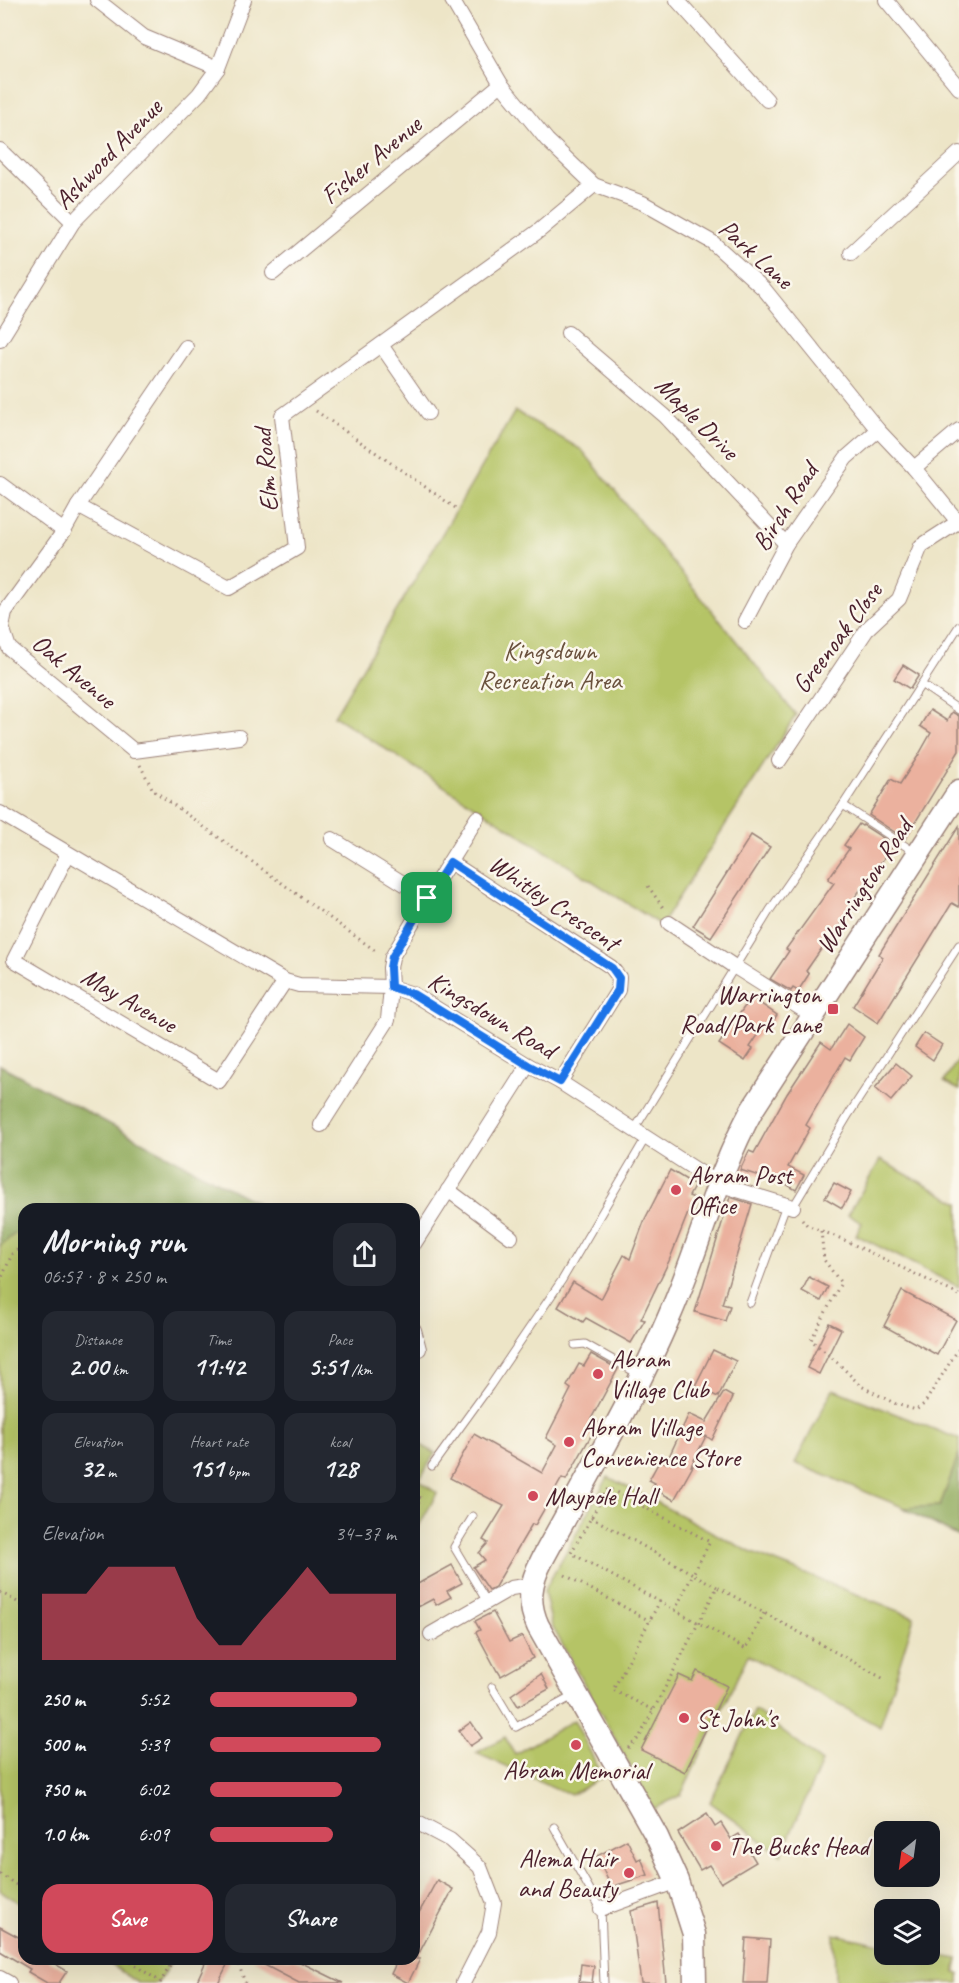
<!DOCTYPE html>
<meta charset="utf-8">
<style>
:root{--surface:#171b24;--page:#242831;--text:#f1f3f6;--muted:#9ea1a6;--accent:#d1495b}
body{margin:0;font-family:Caveat,sans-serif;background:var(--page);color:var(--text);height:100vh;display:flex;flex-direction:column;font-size:22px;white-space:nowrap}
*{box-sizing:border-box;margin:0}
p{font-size:20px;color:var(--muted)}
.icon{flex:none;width:33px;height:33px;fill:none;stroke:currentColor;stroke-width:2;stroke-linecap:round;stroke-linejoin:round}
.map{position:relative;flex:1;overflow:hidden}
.sheet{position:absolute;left:18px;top:1203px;width:402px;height:762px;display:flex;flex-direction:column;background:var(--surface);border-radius:18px;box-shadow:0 6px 24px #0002}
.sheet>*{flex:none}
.needle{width:39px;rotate:209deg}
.tools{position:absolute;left:874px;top:1821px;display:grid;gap:12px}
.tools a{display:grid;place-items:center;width:66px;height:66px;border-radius:12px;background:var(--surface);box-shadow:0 6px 24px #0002;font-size:30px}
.pin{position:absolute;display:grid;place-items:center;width:51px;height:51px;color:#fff;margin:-26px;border-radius:12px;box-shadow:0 3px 9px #0006}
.round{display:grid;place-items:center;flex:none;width:63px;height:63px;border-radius:18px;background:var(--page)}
.head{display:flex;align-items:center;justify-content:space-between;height:102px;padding:0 24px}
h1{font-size:33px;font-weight:800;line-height:45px}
.stats{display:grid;grid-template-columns:repeat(3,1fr);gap:9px;height:102px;padding:6px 24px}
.stats div{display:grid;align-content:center;border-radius:15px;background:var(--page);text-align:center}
.stats b{font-size:26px;font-weight:800}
.stats small{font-size:16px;font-weight:400}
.stats p{font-size:16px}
.chart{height:168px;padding:12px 24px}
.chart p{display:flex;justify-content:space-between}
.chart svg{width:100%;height:108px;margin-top:6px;fill:var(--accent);opacity:.7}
.action{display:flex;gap:12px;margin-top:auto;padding:12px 24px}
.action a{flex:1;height:69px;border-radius:18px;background:var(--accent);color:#fff;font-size:24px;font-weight:800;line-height:69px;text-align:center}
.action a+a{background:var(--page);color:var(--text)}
ul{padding:0 24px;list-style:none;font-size:20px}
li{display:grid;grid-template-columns:96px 72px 1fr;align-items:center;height:45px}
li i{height:15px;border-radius:8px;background:var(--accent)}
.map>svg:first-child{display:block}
.green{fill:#b5c466;stroke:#807248;stroke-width:1.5}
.forest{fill:#90aa5b;stroke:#6d6443;stroke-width:1.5}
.building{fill:#ebb19e}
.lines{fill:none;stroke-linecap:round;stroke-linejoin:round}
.lane-casing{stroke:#9c8279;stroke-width:9}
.street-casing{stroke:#9c8279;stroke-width:16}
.primary-casing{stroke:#9c8279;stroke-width:25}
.path{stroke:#9c8279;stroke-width:3;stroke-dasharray:1.5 4.5;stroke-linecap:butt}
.lane{stroke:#fff;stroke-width:7}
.street{stroke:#fff;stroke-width:14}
.primary{stroke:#fff;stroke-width:22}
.route-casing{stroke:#fff;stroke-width:12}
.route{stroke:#1a73e8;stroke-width:8}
.poi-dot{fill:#d1495b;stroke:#fbf7ec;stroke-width:2}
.labels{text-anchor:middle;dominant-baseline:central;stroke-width:5;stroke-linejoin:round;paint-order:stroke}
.street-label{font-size:26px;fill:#4a1f2b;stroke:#fbf7ec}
.park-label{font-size:26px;fill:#6a513d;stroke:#fbf7ec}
.poi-label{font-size:26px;fill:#4a1f2b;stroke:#fbf7ec;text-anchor:start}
</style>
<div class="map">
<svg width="959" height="1983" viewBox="0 0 959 1983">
<rect width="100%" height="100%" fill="#fbf7ec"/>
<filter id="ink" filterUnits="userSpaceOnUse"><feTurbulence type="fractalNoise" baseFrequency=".0167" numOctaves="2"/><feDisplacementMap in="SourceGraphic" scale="12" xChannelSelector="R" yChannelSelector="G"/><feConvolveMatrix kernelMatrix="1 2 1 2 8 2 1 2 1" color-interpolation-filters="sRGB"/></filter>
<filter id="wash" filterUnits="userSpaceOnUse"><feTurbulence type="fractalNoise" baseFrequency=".008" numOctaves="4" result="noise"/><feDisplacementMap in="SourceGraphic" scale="24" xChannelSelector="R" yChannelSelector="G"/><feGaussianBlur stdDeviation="1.35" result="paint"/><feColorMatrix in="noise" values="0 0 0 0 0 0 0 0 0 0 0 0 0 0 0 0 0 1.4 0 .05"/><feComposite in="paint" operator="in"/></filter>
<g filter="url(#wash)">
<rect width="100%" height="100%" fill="#ede5c7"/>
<g class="green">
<polygon points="515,411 582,450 796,715 661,925 334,716"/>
<polygon points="959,1057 959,1090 944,1082"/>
<polygon points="880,1160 959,1203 959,1287 856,1235 862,1223 848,1215"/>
<polygon points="24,1226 24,1906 0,1890 0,1246"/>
<polygon points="833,1389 959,1439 959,1454 940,1506 905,1508 795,1463"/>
<polygon points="414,1441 435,1453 419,1481 437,1493 414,1535"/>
<polygon points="608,1477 750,1552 914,1617 880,1727 748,1655 681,1795 654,1809 552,1626 544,1591"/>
<polygon points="755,1710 822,1762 781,1855 710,1802"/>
<polygon points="574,1720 603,1777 571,1795 476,1753 505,1737 515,1754"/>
<polygon points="834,1934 885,1945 885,1954 930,1954 958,1959 955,1972 959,1973 959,1983 835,1983"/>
<polygon points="103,1959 173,1959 158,1983 138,1983"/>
</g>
<g class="forest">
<polygon points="0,1065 268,1209 24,1209 24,1226 0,1246"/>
<polygon points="959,1454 959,1537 903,1508 940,1506"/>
</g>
<g id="blocks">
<g class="building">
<polygon points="903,665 919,675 910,689 894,679"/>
<polygon points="930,710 947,721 952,712 959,716 959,751 905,839 869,815 891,779 900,784 918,756 931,733 920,726"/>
<polygon points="859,824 862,826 863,825 894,845 855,897 856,899 846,918 836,932 833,932 806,971 809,974 798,991 793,988 791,991 770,979 789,951 786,949 834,883 828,879 849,849 844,845"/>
<polygon points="959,826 959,907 952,903 878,1023 853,1006 883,957 879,954"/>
<polygon points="751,835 770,847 711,937 693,926"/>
<polygon points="751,997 777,1015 770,1026 766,1023 750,1047 753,1049 745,1061 719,1044"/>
<polygon points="847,1024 864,1037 850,1060 845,1057 806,1125 810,1128 788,1167 804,1175 796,1190 786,1184 740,1170 749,1151 754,1153 787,1094 821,1042 831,1049"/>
<polygon points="924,1033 942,1045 933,1060 915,1047"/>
<polygon points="896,1063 912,1076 891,1101 875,1088"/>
<polygon points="670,1170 695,1185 689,1196 694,1198 669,1261 641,1319 645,1320 631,1343 586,1318 583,1322 558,1307 573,1282 601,1299 624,1255 630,1259 645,1219"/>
<polygon points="834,1183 851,1192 842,1208 825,1198"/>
<polygon points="730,1197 752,1204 722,1304 730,1306 725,1321 695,1312"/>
<polygon points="809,1277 828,1287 821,1301 802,1291"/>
<polygon points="902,1291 956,1320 937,1355 884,1326"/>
<polygon points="829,1323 841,1329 819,1374 807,1368"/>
<polygon points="713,1350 736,1361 718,1397 695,1386"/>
<polygon points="591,1354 618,1369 591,1419 600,1423 594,1435 592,1434 566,1480 562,1478 535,1525 532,1524 495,1587 489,1590 473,1567 485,1560 479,1553 488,1543 483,1540 504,1506 450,1478 474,1434 542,1473 557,1445 546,1438 571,1389 567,1386 579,1364 584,1366"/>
<polygon points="724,1392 733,1397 712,1440 706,1436 691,1466 693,1466 674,1500 652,1488 655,1483 649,1480 660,1460 666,1463 689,1414 706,1422"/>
<polygon points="452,1565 462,1583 447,1591 451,1597 436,1605 433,1599 418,1607 414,1600 414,1586"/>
<polygon points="493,1612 509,1642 522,1636 533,1658 501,1676 498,1671 497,1671 476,1632 480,1630 475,1621"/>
<polygon points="697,1671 727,1686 685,1772 641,1750 679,1675 692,1681"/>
<polygon points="541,1674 549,1689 518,1706 511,1695"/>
<polygon points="471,1722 482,1738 470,1746 459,1731"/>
<polygon points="707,1814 715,1827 721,1823 731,1839 739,1834 756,1862 721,1883 709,1865 700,1870 678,1833"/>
<polygon points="627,1840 637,1860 641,1858 648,1875 611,1887 597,1856"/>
<polygon points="437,1880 453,1889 416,1959 420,1959 408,1983 391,1974 398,1959 414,1959 414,1922"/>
<polygon points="658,1903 666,1983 641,1983 631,1911"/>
<polygon points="0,1927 24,1940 24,1959 47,1959 67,1971 59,1983 47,1983 28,1972 30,1969 0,1951"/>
<polygon points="746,1938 770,1940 767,1983 743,1983"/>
<polygon points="207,1959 230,1959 218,1983 196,1983"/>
<polygon points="253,1959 294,1959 343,1983 299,1983"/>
<polygon points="581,1964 594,1966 592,1983 579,1982"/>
</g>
</g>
</g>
<g filter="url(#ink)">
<use href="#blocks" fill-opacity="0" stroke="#9c8279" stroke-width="1.5"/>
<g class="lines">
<g class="lane-casing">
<g id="lane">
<polyline points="921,684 959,710"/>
<polyline points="843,805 916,853"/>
<polyline points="634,1130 770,910 843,805 959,626"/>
<polyline points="793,1207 849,1114 959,945"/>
<polyline points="750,1303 786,1205"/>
<polyline points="575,1345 585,1344 640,1375"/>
<polyline points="432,1466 490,1386 562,1280 645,1139"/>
<polyline points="473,1516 454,1547 487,1602"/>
<polyline points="492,1687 516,1727 573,1696"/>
<polyline points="554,1827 601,1909 604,1983"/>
</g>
</g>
<g class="street-casing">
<g id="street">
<polyline points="97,0 144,37 218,68"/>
<polyline points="452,0 501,84 547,140 594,185 643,203 712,242 764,289 878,430 914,468 959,523"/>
<polyline points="677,0 767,100"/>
<polyline points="886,0 959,88"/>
<polyline points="0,150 73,222"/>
<polyline points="851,253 959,153"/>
<polyline points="273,273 501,84"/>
<polyline points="568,333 665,416 786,544"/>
<polyline points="0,340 73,222 199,94 218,68 244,0"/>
<polyline points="381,345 428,413"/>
<polyline points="186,347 78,506 64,531 5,612 2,627 9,648 134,751 239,737"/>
<polyline points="914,468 959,430"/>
<polyline points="0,484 64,531"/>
<polyline points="78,506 229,588 297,548 282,416 540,230 594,185"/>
<polyline points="745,621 786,544 846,458 878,430"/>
<polyline points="779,761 868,628 899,599 921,546 958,522"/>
<polyline points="0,813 285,981 299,985 391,987 413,994 528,1065 560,1082 718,1184 793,1207"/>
<polyline points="332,839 427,898"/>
<polyline points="68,854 14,960 219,1081 285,981"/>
<polyline points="450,862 611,967 619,977 618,990 560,1082"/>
<polyline points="669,923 735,967 813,1016"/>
<polyline points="321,1125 388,1020 391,987 390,968 392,957 427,898 477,818"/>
<polyline points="448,1190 511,1237"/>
<polyline points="414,1244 528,1065"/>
<polyline points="414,1330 419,1349"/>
<polyline points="431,1634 511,1588 524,1586 531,1586"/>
<polyline points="414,1821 450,1840 480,1867 494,1903 489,1932 463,1983"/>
<polyline points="601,1909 677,1881"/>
<polyline points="0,1978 9,1983"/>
</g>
</g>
<g class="primary-casing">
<path id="primary" d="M695,1983L694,1934L677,1881L657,1837L538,1626C527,1602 530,1583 542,1560C585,1480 633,1401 669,1317C699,1249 716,1176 752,1110L959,791"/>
</g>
<g class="path">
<polyline points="316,411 457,509"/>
<polyline points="140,765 153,790 377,952"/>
<polyline points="648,886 664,909"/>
<polyline points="802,1219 807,1225 842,1239 959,1295"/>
<polyline points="821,1231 824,1260 841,1283 811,1340 839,1364 861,1386 896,1404 916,1410 924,1404 959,1348"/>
<polyline points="0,1282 12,1254 24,1245"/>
<polyline points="414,1495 421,1498 414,1511"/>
<polyline points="591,1517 693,1574 675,1610"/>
<polyline points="565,1575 650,1621"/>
<polyline points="717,1587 693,1574 710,1542 608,1488 571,1553 746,1649 764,1613"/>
<polyline points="0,1592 24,1606"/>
<polyline points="653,1710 613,1690 660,1601"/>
<polyline points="628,1748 639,1738 717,1587 886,1680"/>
<polyline points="0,1874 24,1890"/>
<polyline points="125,1959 161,1982"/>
<polyline points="237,1959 245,1983"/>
<polyline points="160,1983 174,1959"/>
</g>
<use href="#lane" class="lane"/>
<use href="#street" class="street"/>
<use href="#primary" class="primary"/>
</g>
</g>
<g class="lines" filter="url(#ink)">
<g class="route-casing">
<polygon id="route" points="450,862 612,968 619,978 618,990 560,1082 528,1065 413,994 391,987 390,968 392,957 427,898"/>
</g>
<use href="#route" class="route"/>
</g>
<g class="poi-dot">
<rect x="827" y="1003" width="12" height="12" rx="3"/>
<circle cx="676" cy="1190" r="6"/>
<circle cx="598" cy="1374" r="6"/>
<circle cx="569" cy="1442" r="6"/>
<circle cx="533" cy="1496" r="6"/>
<circle cx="684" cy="1718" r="6"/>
<circle cx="576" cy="1745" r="6"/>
<circle cx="716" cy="1846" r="6"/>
<circle cx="629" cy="1873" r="6"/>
</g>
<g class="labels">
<g class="street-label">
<text transform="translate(108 154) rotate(-46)">Ashwood Avenue</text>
<text transform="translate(371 160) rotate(-40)">Fisher Avenue</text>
<text transform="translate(756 254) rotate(42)">Park Lane</text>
<text transform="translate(697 418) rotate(45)">Maple Drive</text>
<text transform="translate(266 470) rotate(-95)">Elm Road</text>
<text transform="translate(785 507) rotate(-57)">Birch Road</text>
<text transform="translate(837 638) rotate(-53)">Greenoak Close</text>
<text transform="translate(74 671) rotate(40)">Oak Avenue</text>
<text transform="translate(864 886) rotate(-57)">Warrington Road</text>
<text transform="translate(554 903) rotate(34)">Whitley Crescent</text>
<text transform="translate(129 1000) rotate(30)">May Avenue</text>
<text transform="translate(492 1015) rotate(31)">Kingsdown Road</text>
</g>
<g class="park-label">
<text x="550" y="650">Kingsdown<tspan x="550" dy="30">Recreation Area</tspan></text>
</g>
<g class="poi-label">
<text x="821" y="994" text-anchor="end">Warrington<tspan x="821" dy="30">Road/Park Lane</tspan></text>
<text x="688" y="1175">Abram Post<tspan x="688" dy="30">Office</tspan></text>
<text x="610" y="1359">Abram<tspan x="610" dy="30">Village Club</tspan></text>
<text x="581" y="1427">Abram Village<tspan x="581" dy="30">Convenience Store</tspan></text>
<text x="545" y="1496">Maypole Hall</text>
<text x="696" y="1718">St John's</text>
<text x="576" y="1770" text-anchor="middle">Abram Memorial</text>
<text x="728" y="1846">The Bucks Head</text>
<text x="617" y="1858" text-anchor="end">Alema Hair<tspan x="617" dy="30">and Beauty</tspan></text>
</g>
</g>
</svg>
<div class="tools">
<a><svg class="needle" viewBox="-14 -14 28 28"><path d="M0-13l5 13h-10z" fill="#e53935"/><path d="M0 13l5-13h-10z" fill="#9ea1a6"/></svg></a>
<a><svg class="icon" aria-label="layers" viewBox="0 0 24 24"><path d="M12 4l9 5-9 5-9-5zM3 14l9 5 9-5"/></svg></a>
</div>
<div class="pin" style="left:427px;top:898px;background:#1e9e55"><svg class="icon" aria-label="arrive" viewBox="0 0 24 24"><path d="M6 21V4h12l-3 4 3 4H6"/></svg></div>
<section class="sheet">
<div class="head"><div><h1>Morning run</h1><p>06:57 · 8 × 250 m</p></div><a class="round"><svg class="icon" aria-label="share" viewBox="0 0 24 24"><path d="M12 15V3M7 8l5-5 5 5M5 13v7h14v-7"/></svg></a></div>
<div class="stats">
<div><p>Distance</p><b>2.00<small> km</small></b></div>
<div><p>Time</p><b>11:42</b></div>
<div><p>Pace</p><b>5:51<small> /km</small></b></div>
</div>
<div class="stats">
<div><p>Elevation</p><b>32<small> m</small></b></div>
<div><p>Heart rate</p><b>151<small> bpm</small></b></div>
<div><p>kcal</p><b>128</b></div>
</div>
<div class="chart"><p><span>Elevation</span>34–37 m</p>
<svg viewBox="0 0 160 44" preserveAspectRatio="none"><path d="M0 44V17L10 17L20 17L30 6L40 6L50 6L60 6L70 27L80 38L90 38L100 27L110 17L120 6L130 17L140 17L150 17L160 17V44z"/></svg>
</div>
<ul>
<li><b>250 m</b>5:52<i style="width:79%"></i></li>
<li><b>500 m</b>5:39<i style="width:92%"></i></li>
<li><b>750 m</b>6:02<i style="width:71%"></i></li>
<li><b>1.0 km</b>6:09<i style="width:66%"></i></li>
</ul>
<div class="action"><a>Save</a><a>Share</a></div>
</section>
</div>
